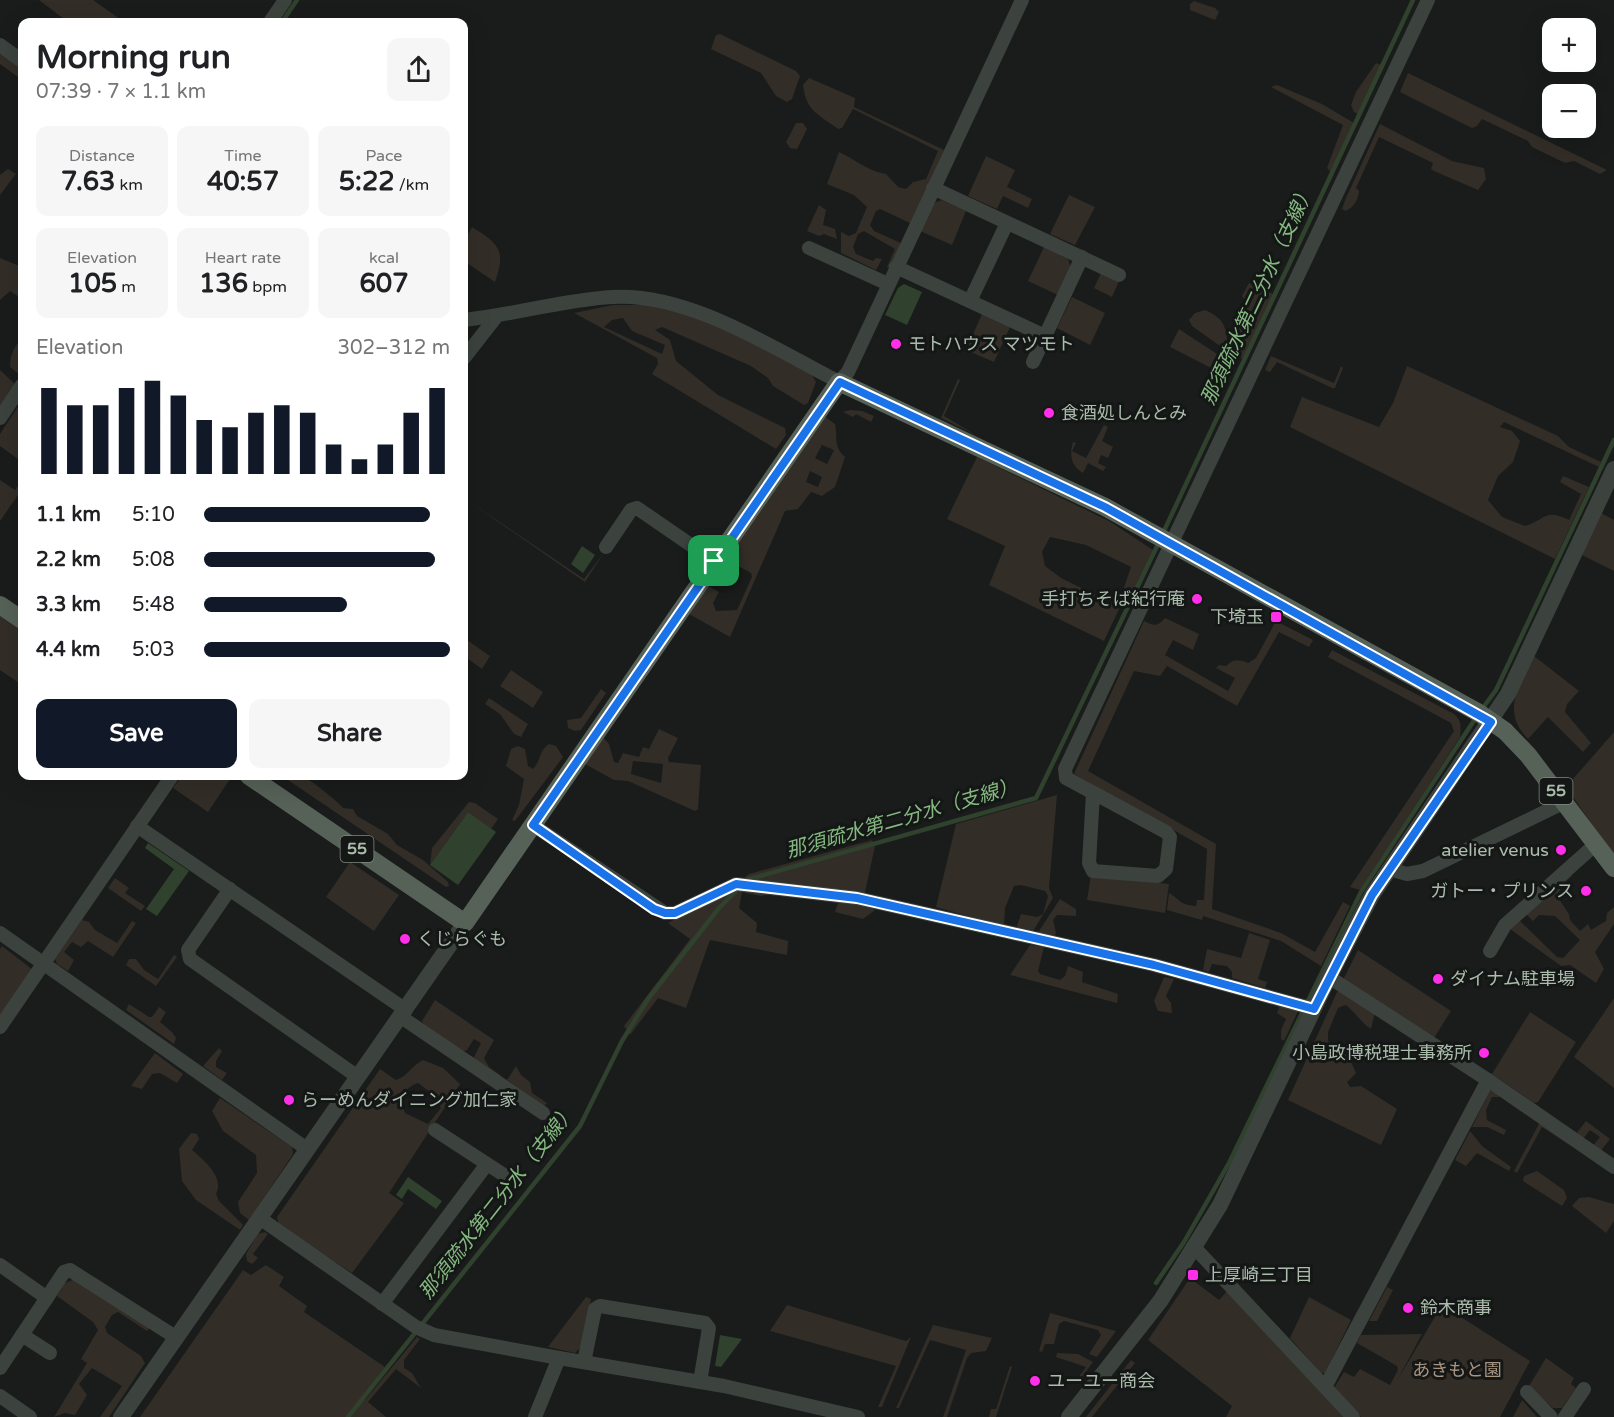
<!DOCTYPE html>
<meta charset="utf-8">
<style>
:root{--surface:#fff;--page:#f6f6f6;--text:#202124;--muted:#757577;--accent:#111827}
body{margin:0;font-family:"Varela Round","Noto Sans JP",sans-serif;background:var(--page);color:var(--text);height:100vh;display:flex;flex-direction:column;font-size:22px;white-space:nowrap}
*{box-sizing:border-box;margin:0}
p{font-size:20px;color:var(--muted)}
.icon{flex:none;width:33px;height:33px;fill:none;stroke:currentColor;stroke-width:2;stroke-linecap:round;stroke-linejoin:round}
.map{position:relative;flex:1;overflow:hidden}
.panel{position:absolute;left:18px;top:18px;width:450px;height:762px;display:flex;flex-direction:column;background:var(--surface);border-radius:12px;box-shadow:0 6px 24px #0002}
.panel>*{flex:none}
.controls{position:absolute;left:1542px;top:18px;display:grid;gap:12px}
.controls a{display:grid;place-items:center;width:54px;height:54px;border-radius:12px;background:var(--surface);box-shadow:0 6px 24px #0002;font-size:30px}
.pin{position:absolute;display:grid;place-items:center;width:51px;height:51px;color:#fff;margin:-26px;border-radius:12px;box-shadow:0 3px 9px #0006}
.round{display:grid;place-items:center;flex:none;width:63px;height:63px;border-radius:12px;background:var(--page)}
.head{display:flex;align-items:center;justify-content:space-between;height:102px;padding:0 18px}
h1{font-size:33px;font-weight:700;line-height:45px}
.metrics{display:grid;grid-template-columns:repeat(3,1fr);gap:9px;height:102px;padding:6px 18px}
.metrics div{display:grid;align-content:center;border-radius:12px;background:var(--page);text-align:center}
.metrics b{font-size:26px;font-weight:700}
.metrics small{font-size:16px;font-weight:400}
.metrics p{font-size:16px}
.chart{height:168px;padding:12px 18px}
.chart p{display:flex;justify-content:space-between}
.chart svg{width:100%;height:108px;margin-top:6px;stroke:var(--accent);stroke-width:6}
.action{display:flex;gap:12px;margin-top:auto;padding:12px 18px}
.action a{flex:1;height:69px;border-radius:12px;background:var(--accent);color:#fff;font-size:24px;font-weight:700;line-height:69px;text-align:center}
.action a+a{background:var(--page);color:var(--text)}
ul{padding:0 18px;list-style:none;font-size:20px}
li{display:grid;grid-template-columns:96px 72px 1fr;align-items:center;height:45px}
li i{height:15px;border-radius:8px;background:var(--accent)}
.map>svg:first-child{display:block}
.green{fill:#322d27;fill-rule:evenodd}
.water{fill:#30412e}
.lines{fill:none;stroke-linecap:round;stroke-linejoin:round}
.stream{stroke:#30412e;stroke-width:4.5}
.minor{stroke:#3c433e;stroke-width:14}
.tertiary{stroke:#3c433e;stroke-width:16}
.primary{stroke:#566158;stroke-width:18}
.route-casing{stroke:#fff;stroke-width:12}
.route{stroke:#1a73e8;stroke-width:8}
.poi-dot{fill:#ff2ee9;stroke:#141716;stroke-width:2}
.labels{text-anchor:middle;dominant-baseline:central;stroke-width:6;stroke-linejoin:round;paint-order:stroke}
.shield{fill:#141716;stroke:#7e8a80;stroke-width:1.5}
.shield-label{font-size:16px;font-weight:bold;fill:#abbcad}
.poi-label{font-size:18px;fill:#abbcad;stroke:#141716;text-anchor:start}
.park-label{font-size:18px;fill:#a89581;stroke:#141716}
.water-label{font-size:20px;font-style:italic;fill:#85b980;stroke:#141716}
</style>
<div class="map">
<svg width="1614" height="1417" viewBox="0 0 1614 1417">
<rect width="100%" height="100%" fill="#191c1b"/>
<g class="green">
<polygon points="39,0 93,0 124,22 68,22"/>
<polygon points="1194,1 1215,8 1219,12 1215,20 1190,10 1190,4"/>
<polygon points="720,34 796,71 800,76 792,99 787,102 776,96 761,73 711,49 716,35"/>
<polygon points="0,52 22,68 22,80 0,64"/>
<polygon points="1376,63 1381,65 1358,114 1354,112 1351,105 1356,92"/>
<polygon points="1408,73 1607,170 1600,174 1574,161 1565,163 1532,147 1528,141 1482,119 1477,126 1472,128 1400,92"/>
<path d="M809,78L855,98L854,107L944,150L912,224L880,209L876,211L870,225L874,231L901,243L890,269L887,267L895,249L864,231L858,234L853,247L856,254L873,261L876,258L882,259L876,270L841,253V232L849,236L856,233L867,207L854,195L827,184L839,152C854,159 870,172 886,174L898,187L906,189L913,182L926,179L938,151L853,109L842,128L838,129C818,114 806,111 803,85Z"/>
<polygon points="1277,85 1322,104 1354,123 1331,172 1327,168 1343,125 1271,87"/>
<polygon points="796,123 803,123 807,129 797,149 790,148 786,142"/>
<path d="M1380,124L1452,161L1484,168L1486,179L1478,190L1434,171L1431,169L1433,163L1379,137L1356,188L1359,191C1358,200 1354,207 1346,211L1342,209L1346,198Z"/>
<polygon points="986,156 1015,170 1007,187 1032,199 1028,208 1003,196 997,209 968,196"/>
<polygon points="8,169 16,174 0,195 0,175"/>
<polygon points="1069,195 1095,207 1075,245 1050,234"/>
<polygon points="942,200 966,211 952,245 920,231 931,204"/>
<polygon points="819,205 826,210 823,225 835,229 837,239 824,234 819,236 807,231"/>
<path d="M472,227C500,244 506,251 495,282L464,261V237L466,238Z"/>
<polygon points="1044,247 1068,259 1071,268 1058,295 1028,281"/>
<polygon points="0,258 22,267 22,299 10,291 0,300"/>
<polygon points="1101,273 1119,281 1112,297 1094,288"/>
<polygon points="1249,283 1273,294 1243,359 1233,353 1235,324 1246,302 1242,296"/>
<polygon points="1072,297 1105,313 1090,345 1057,328"/>
<path d="M613,305H660L709,321L811,373L816,382L808,403L804,405L773,386L768,378L751,366L662,327L655,330L670,340L676,361L718,395L785,428L786,435L776,449L652,374L658,364L657,358L574,313ZM623,318L632,331L665,345L662,354L604,327L612,320Z"/>
<path d="M1205,310C1220,317 1226,323 1227,340L1220,346L1192,326L1189,320L1195,313Z"/>
<polygon points="982,314 1010,327 994,362 966,350"/>
<polygon points="1179,329 1220,356 1222,360 1217,371 1170,347"/>
<path d="M22,338V371L20,375L10,367C10,354 14,347 22,338Z"/>
<polygon points="1271,356 1334,383 1341,366 1343,368 1335,388 1332,388 1277,362 1270,372 1265,370"/>
<path d="M1407,366L1558,436L1569,447L1601,462L1599,467L1504,422L1500,427L1512,431L1520,441L1513,462L1498,476L1488,500L1502,517L1525,526C1546,520 1544,508 1569,520L1581,494L1560,482L1563,476L1589,487L1555,559L1290,427L1302,397L1379,427L1393,403Z"/>
<polygon points="0,370 15,384 0,406"/>
<polygon points="958,379 960,380 944,416 976,435 941,418"/>
<polygon points="19,405 22,407 20,443 22,462 0,446 0,434"/>
<polygon points="850,410 862,411 874,416 871,422 856,414 853,417 843,412"/>
<path d="M824,416L835,424C838,437 833,447 845,457L835,487L822,496L811,492L798,509L785,511L730,637L689,614L708,586L719,592L713,603L716,611L737,610L752,577L751,573L727,560ZM822,445L834,450L827,464L815,458ZM810,471L822,477L818,487L806,482Z"/>
<path d="M1104,425L1108,427L1102,441L1113,447L1108,458L1101,455L1098,463L1106,467L1103,471L1088,463L1083,473C1071,466 1069,455 1073,442L1076,443L1072,451L1086,458Z"/>
<polygon points="977,457 1109,521 1156,552 1132,603 1124,602 1121,596 1131,567 1086,545 1050,537 1042,552 1045,566 1061,578 1120,607 1104,641 989,585 1005,546 947,519"/>
<polygon points="0,480 15,490 22,480 22,498 18,495 0,521"/>
<polygon points="464,498 584,579 603,554 585,582"/>
<polygon points="1601,513 1614,520 1614,571 1580,554"/>
<polygon points="0,616 22,631 22,685 0,670"/>
<path d="M1165,618L1199,634L1193,650L1173,640L1165,655L1228,691L1235,678L1216,668L1219,665L1226,666C1233,659 1239,659 1248,663L1256,658L1276,621L1313,640L1309,647L1279,632L1237,706L1167,666L1160,676L1134,671L1088,771L1216,844L1212,909L1281,933L1315,952L1343,902L1350,906L1321,966L1281,941L1203,916L1202,920L1167,910L1169,893C1182,900 1177,904 1196,906L1197,900H1204L1207,849L1074,774L1144,621C1154,626 1157,627 1165,618Z"/>
<polygon points="464,638 490,656 482,669 464,656"/>
<path d="M1332,650L1454,714C1462,721 1461,727 1460,737L1360,890L1350,887L1454,731L1451,723L1328,657Z"/>
<path d="M1534,656L1579,691L1567,704L1565,712L1591,743L1583,752L1548,717L1528,739C1500,710 1520,687 1534,656Z"/>
<polygon points="511,670 543,692 533,708 500,686"/>
<polygon points="601,689 606,693 581,730 575,731 568,728 567,720 581,718"/>
<polygon points="489,698 528,724 521,737 514,734 500,714 485,704"/>
<path d="M659,729L678,738L668,758L669,762L701,765L698,809L695,811L628,781L614,780L585,764L602,736L609,744L614,762L618,763L623,753L639,757L643,747L649,749ZM633,761L663,764L661,783L631,774Z"/>
<polygon points="1614,732 1614,856 1566,787"/>
<path d="M549,744L556,746L563,757L515,821L512,820L519,805L524,779L506,766L511,749L518,746L525,749L528,766L533,769C541,761 539,750 549,744Z"/>
<polygon points="182,776 232,776 208,812 173,788"/>
<path d="M282,776C288,775 296,774 302,776C307,777 340,803 343,808L353,809L357,816L388,834L397,845L423,860L448,882L449,886L446,887Z"/>
<polygon points="1057,795 1049,888 1053,898 1032,933 1016,929 1021,914 1037,917 1043,914 1048,896 1045,891 1021,885 1014,886 1005,908 1004,926 936,907 956,824"/>
<polygon points="469,802 475,803 498,819 491,829 468,812 430,865 432,848"/>
<polygon points="872,840 875,846 864,897 798,889 761,896 742,892 739,908 757,923 756,932 788,941 787,955 710,940 686,1008 658,998 630,1035 624,1026 690,939 668,923 730,889 749,874"/>
<polygon points="350,862 399,895 374,931 326,897"/>
<polygon points="1570,874 1572,876 1563,884 1557,896 1569,914 1570,920 1580,931 1588,924 1591,930 1606,921 1607,913 1614,907 1614,924 1595,952 1604,969 1596,983 1570,965 1561,966 1510,929 1519,920 1557,957 1563,958 1580,940 1555,916 1539,915 1533,921 1526,914"/>
<polygon points="1091,875 1169,884 1165,913 1087,900"/>
<polygon points="115,878 129,888 125,893 145,906 141,911 108,888"/>
<polygon points="1060,899 1076,909 1076,916 1057,915 1053,920 1056,933 1054,937 1037,934"/>
<polygon points="848,901 872,906 875,910 863,919 835,912 838,903"/>
<polygon points="82,920 89,922 95,930 117,943 132,921 136,923 113,957 88,941 81,947 72,942 64,952 74,960 68,971 57,964 55,959"/>
<polygon points="1249,933 1270,940 1258,979 1267,982 1265,988 1232,978 1232,972 1227,966 1212,964 1209,972 1203,970 1207,949 1241,958"/>
<polygon points="1030,945 1044,947 1038,971 1040,974 1060,980 1065,976 1068,966 1083,972 1082,982 1118,994 1117,1003 1010,975"/>
<polygon points="2,946 33,970 0,1017 0,949"/>
<polygon points="1358,950 1451,1011 1434,1038 1343,980"/>
<polygon points="174,955 177,957 156,986 126,965 129,959 136,959 144,970 158,979"/>
<polygon points="1164,977 1174,979 1166,996 1171,1003 1172,1013 1158,1011 1154,1001"/>
<path d="M1343,990L1375,1012L1371,1029C1361,1023 1356,1013 1346,1005L1338,1008L1328,1032V1041L1349,1057L1356,1073L1347,1082L1350,1087L1361,1086L1397,1109L1381,1145L1288,1100L1337,992Z"/>
<polygon points="1614,998 1614,1088 1574,1057"/>
<polygon points="435,1000 494,1040 484,1058 489,1067 500,1075 499,1077 473,1059 481,1043 474,1039 467,1050 462,1052 424,1025 422,1021"/>
<polygon points="129,1004 149,1017 152,1017 159,1007 166,1012 160,1022 172,1032 176,1038 174,1044 126,1010"/>
<polygon points="1280,1006 1298,1011 1284,1041 1281,1039 1281,1030 1286,1019 1277,1013"/>
<polygon points="1530,1012 1576,1042 1538,1102 1534,1103 1492,1074"/>
<polygon points="219,1048 222,1051 216,1061 216,1067 227,1073 222,1080 203,1066"/>
<polygon points="155,1053 183,1074 177,1083 160,1073 152,1074 142,1089 131,1086"/>
<path d="M423,1060L443,1068L460,1084L389,1193L404,1203L352,1273L279,1225L277,1217L380,1069L396,1080C408,1076 411,1066 423,1060ZM418,1083L434,1095L441,1108L428,1124L405,1113C399,1099 403,1088 418,1083Z"/>
<polygon points="516,1066 521,1075 530,1082 532,1093 547,1103 544,1106 507,1080"/>
<polygon points="1497,1090 1501,1093 1499,1097 1492,1097 1486,1110 1487,1120 1506,1130 1504,1135 1487,1127 1472,1127 1490,1091"/>
<polygon points="220,1098 292,1147 293,1154 249,1220 240,1213 238,1202 257,1173 256,1155 223,1131 212,1111"/>
<polygon points="1541,1120 1595,1158 1594,1161 1542,1127 1517,1173 1514,1171"/>
<polygon points="1586,1121 1610,1139 1599,1153 1592,1147 1600,1137 1590,1130 1583,1139 1576,1134"/>
<polygon points="1470,1131 1482,1146 1511,1167 1509,1171 1477,1153 1466,1166 1455,1160"/>
<path d="M191,1133L197,1134L199,1139L192,1150C204,1160 225,1178 216,1194L219,1201L243,1225L240,1230L196,1200L182,1181L179,1149Z"/>
<polygon points="1537,1171 1564,1190 1567,1198 1562,1206 1523,1181 1524,1176"/>
<polygon points="1589,1197 1614,1204 1614,1221 1606,1233 1572,1206 1579,1198"/>
<polygon points="265,1232 268,1234 253,1254 258,1258 252,1264 247,1261 246,1254 258,1234"/>
<polygon points="266,1265 284,1277 279,1286 307,1306 304,1312 385,1367 362,1398 365,1400 417,1337 420,1339 404,1360 404,1368 412,1373 421,1388 396,1369 368,1402 386,1417 140,1417 243,1270 251,1275"/>
<polygon points="1190,1278 1219,1300 1228,1290 1349,1417 1226,1417 1232,1406 1148,1340"/>
<polygon points="75,1279 150,1327 147,1331 118,1312 112,1315 105,1327 107,1333 141,1356 145,1363 109,1417 100,1417 122,1386 92,1368 79,1384 87,1395 75,1415 65,1413 54,1417 87,1363 81,1359 98,1330 93,1322 57,1296 65,1283"/>
<polygon points="1387,1287 1393,1290 1377,1321 1369,1321"/>
<polygon points="586,1297 591,1299 582,1346 575,1353 548,1347"/>
<polygon points="1309,1297 1351,1320 1325,1373 1321,1373 1290,1338"/>
<polygon points="787,1305 906,1341 911,1337 882,1407 878,1407 896,1366 770,1331"/>
<polygon points="1442,1305 1530,1361 1500,1417 1361,1417 1334,1388 1344,1372 1354,1377 1360,1369 1390,1385 1398,1370 1397,1366 1357,1343 1361,1335 1422,1334 1398,1379"/>
<polygon points="1050,1313 1116,1331 1097,1357 1089,1354 1101,1335 1098,1330 1064,1321 1059,1324 1054,1344 1045,1344 1042,1352 1039,1351"/>
<polygon points="933,1325 992,1338 986,1351 971,1353 967,1358 947,1417 943,1417 966,1350 930,1340 899,1408 896,1408"/>
<polygon points="1057,1353 1078,1354 1093,1362 1079,1381 1077,1379 1086,1367 1056,1357"/>
<polygon points="1546,1358 1574,1378 1571,1384 1576,1388 1562,1408 1553,1408 1529,1386"/>
<polygon points="1131,1360 1135,1363 1092,1417 1086,1417"/>
<polygon points="1010,1366 1012,1367 996,1417 989,1417 991,1409 996,1409"/>
<polygon points="1522,1400 1537,1417 1513,1417"/>
</g>
<g class="water">
<polygon points="904,284 922,292 907,325 885,315 898,288"/>
<polygon points="582,546 595,555 583,573 571,564"/>
<polygon points="468,812 496,832 458,885 430,865"/>
<polygon points="148,843 189,871 157,916 146,909 174,869 145,848"/>
<polygon points="408,1177 442,1201 436,1209 408,1189 402,1199 396,1195"/>
<polygon points="720,1335 742,1339 721,1367 715,1366"/>
</g>
<g class="lines">
<g class="stream">
<polyline points="282,22 297,0"/>
<polyline points="1163,533 1413,0"/>
<polyline points="1482,709 1496,690 1614,440"/>
<polyline points="746,880 1036,798 1160,540"/>
<polyline points="1156,1283 1184,1242 1229,1163 1361,892 1477,716"/>
<polyline points="348,1417 580,1126 622,1041 648,999 719,908 738,889"/>
</g>
<g class="minor">
<polyline points="270,22 285,0"/>
<polyline points="0,45 22,61"/>
<polyline points="933,188 1119,275"/>
<polyline points="809,248 888,284"/>
<polyline points="896,267 1045,336"/>
<polyline points="970,301 1007,223"/>
<path d="M464,320C513,315 562,300 612,297C688,292 773,348 839,382L848,372L1022,0"/>
<polyline points="464,358 496,317"/>
<polyline points="1033,362 1082,257"/>
<polyline points="0,418 22,385"/>
<polyline points="606,547 631,510 637,508 714,561"/>
<polyline points="1093,793 1089,863 1093,871 1158,876 1166,869 1170,837 1166,832 1066,778 1065,769 1428,0"/>
<polyline points="533,825 665,913 675,913 736,884 857,898 1154,965 1314,1009"/>
<polyline points="137,826 406,1010"/>
<polyline points="1389,869 1407,874 1423,871 1565,802"/>
<polyline points="230,889 188,950 190,959 358,1077"/>
<polyline points="0,933 307,1149"/>
<polyline points="1490,951 1505,925 1596,844"/>
<polyline points="1329,977 1488,1080 1614,1167"/>
<polyline points="401,1017 543,1113"/>
<polyline points="0,1027 172,776"/>
<polyline points="435,1130 504,1175"/>
<polyline points="261,1219 416,1327 434,1335 559,1358 535,1417"/>
<polyline points="1194,1247 1353,1417"/>
<polyline points="0,1265 47,1298"/>
<polyline points="382,1304 487,1164"/>
<polyline points="22,1335 50,1353"/>
<polyline points="559,1358 724,1386 858,1417"/>
<polyline points="584,1362 595,1309 600,1306 705,1323 709,1328 700,1382"/>
<polyline points="0,1368 64,1272 70,1270 177,1338"/>
<polyline points="1325,1387 1488,1080"/>
<polyline points="1527,1392 1551,1417"/>
<polyline points="0,1396 30,1417"/>
<polyline points="1565,1417 1584,1389"/>
</g>
<g class="tertiary">
<polyline points="121,1417 465,923"/>
<polyline points="1069,1417 1161,1300 1220,1205 1329,977 1372,895 1508,694 1614,469"/>
</g>
<g class="primary">
<polyline points="0,605 22,620"/>
<polyline points="249,776 465,923 839,382 1105,507 1479,713 1505,731 1528,755 1614,868"/>
</g>
</g>
<g class="lines">
<g class="route-casing">
<polygon id="route" points="840,382 1105,507 1491,722 1372,895 1314,1009 1154,965 857,898 736,884 675,913 665,913 654,909 533,825"/>
</g>
<use href="#route" class="route"/>
</g>
<g class="poi-dot">
<circle cx="896" cy="344" r="6"/>
<circle cx="1049" cy="413" r="6"/>
<circle cx="1197" cy="599" r="6"/>
<rect x="1270" y="611" width="12" height="12" rx="3"/>
<circle cx="1561" cy="850" r="6"/>
<circle cx="1586" cy="891" r="6"/>
<circle cx="405" cy="939" r="6"/>
<circle cx="1438" cy="979" r="6"/>
<circle cx="1484" cy="1053" r="6"/>
<circle cx="289" cy="1100" r="6"/>
<rect x="1187" y="1269" width="12" height="12" rx="3"/>
<circle cx="1408" cy="1308" r="6"/>
<circle cx="1035" cy="1381" r="6"/>
</g>
<g class="labels">
<g class="shield">
<rect x="1539.5" y="778" width="33" height="26" rx="4.5"/>
<rect x="340.5" y="836" width="33" height="26" rx="4.5"/>
</g>
<g class="shield-label">
<text x="1556" y="791">55</text>
<text x="357" y="849">55</text>
</g>
<g class="poi-label">
<text x="908" y="344">モトハウス マツモト</text>
<text x="1061" y="413">食酒処しんとみ</text>
<text x="1185" y="599" text-anchor="end">手打ちそば紀行庵</text>
<text x="1264" y="617" text-anchor="end">下埼玉</text>
<text x="1549" y="850" text-anchor="end">atelier venus</text>
<text x="1574" y="891" text-anchor="end">ガトー・プリンス</text>
<text x="417" y="939">くじらぐも</text>
<text x="1450" y="979">ダイナム駐車場</text>
<text x="1472" y="1053" text-anchor="end">小島政博税理士事務所</text>
<text x="301" y="1100">らーめんダイニング加仁家</text>
<text x="1205" y="1275">上厚崎三丁目</text>
<text x="1420" y="1308">鈴木商事</text>
<text x="1047" y="1381">ユーユー商会</text>
</g>
<g class="park-label">
<text x="1457" y="1370">あきもと園</text>
</g>
<g class="water-label">
<text transform="translate(1258 295) rotate(-65)">那須疏水第二分水（支線）</text>
<text transform="translate(902 819) rotate(-16)">那須疏水第二分水（支線）</text>
<text transform="translate(498 1202) rotate(-52)">那須疏水第二分水（支線）</text>
</g>
</g>
</svg>
<div class="controls">
<a>+</a>
<a>−</a>
</div>
<div class="pin" style="left:714px;top:561px;background:#1e9e55"><svg class="icon" aria-label="arrive" viewBox="0 0 24 24"><path d="M6 21V4h12l-3 4 3 4H6"/></svg></div>
<section class="panel">
<div class="head"><div><h1>Morning run</h1><p>07:39 · 7 × 1.1 km</p></div><a class="round"><svg class="icon" aria-label="share" viewBox="0 0 24 24"><path d="M12 15V3M7 8l5-5 5 5M5 13v7h14v-7"/></svg></a></div>
<div class="metrics">
<div><p>Distance</p><b>7.63<small> km</small></b></div>
<div><p>Time</p><b>40:57</b></div>
<div><p>Pace</p><b>5:22<small> /km</small></b></div>
</div>
<div class="metrics">
<div><p>Elevation</p><b>105<small> m</small></b></div>
<div><p>Heart rate</p><b>136<small> bpm</small></b></div>
<div><p>kcal</p><b>607</b></div>
</div>
<div class="chart"><p><span>Elevation</span>302–312 m</p>
<svg viewBox="0 0 160 44" preserveAspectRatio="none"><path d="M5 44V9M15 44V16M25 44V16M35 44V9M45 44V6M55 44V12M65 44V22M75 44V25M85 44V19M95 44V16M105 44V19M115 44V32M125 44V38M135 44V32M145 44V19M155 44V9"/></svg>
</div>
<ul>
<li><b>1.1 km</b>5:10<i style="width:92%"></i></li>
<li><b>2.2 km</b>5:08<i style="width:94%"></i></li>
<li><b>3.3 km</b>5:48<i style="width:58%"></i></li>
<li><b>4.4 km</b>5:03<i style="width:100%"></i></li>
</ul>
<div class="action"><a>Save</a><a>Share</a></div>
</section>
</div>
